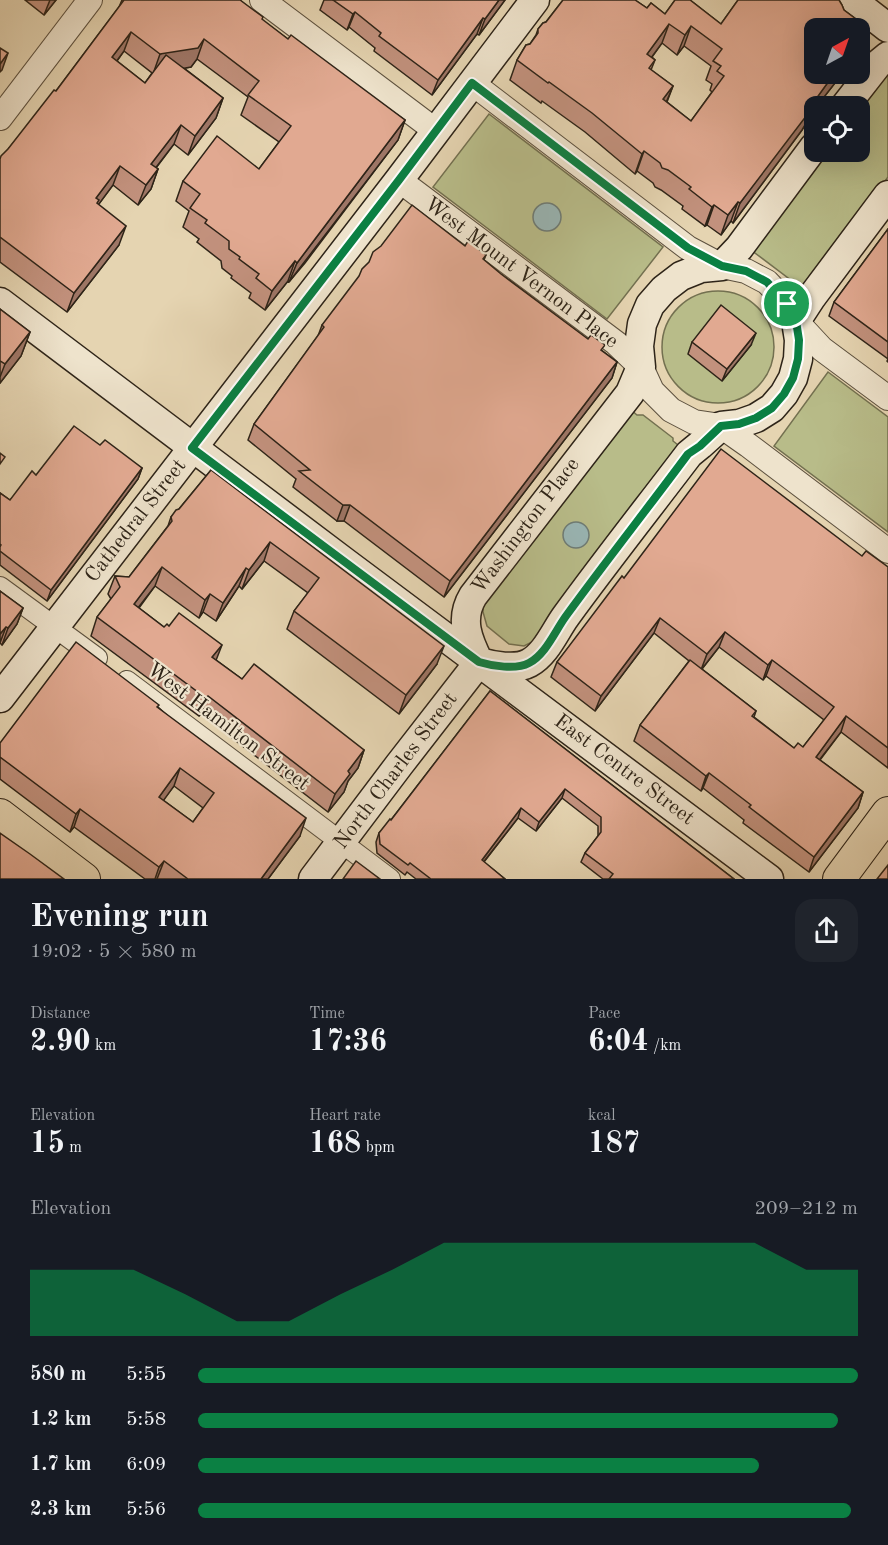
<!DOCTYPE html>
<meta charset="utf-8">
<style>
:root{--surface:#171b24;--page:#20242c;--text:#f1f3f6;--muted:#9ea1a6;--accent:#0b8043}
body{margin:0;font-family:"Old Standard TT",serif;background:var(--page);color:var(--text);height:100vh;display:flex;flex-direction:column;font-size:22px;white-space:nowrap}
*{box-sizing:border-box;margin:0}
p{font-size:20px;color:var(--muted)}
.icon{flex:none;width:33px;height:33px;fill:none;stroke:currentColor;stroke-width:2;stroke-linecap:round;stroke-linejoin:round}
.map{position:relative;height:879px;overflow:hidden}
.details{display:flex;flex-direction:column;background:var(--surface);flex:1}
.details>*{flex:none}
.needle{width:39px;rotate:40deg}
.fabs{position:absolute;left:804px;top:18px;display:grid;gap:12px}
.fabs a{display:grid;place-items:center;width:66px;height:66px;border-radius:12px;background:var(--surface);box-shadow:0 6px 24px #0002;font-size:30px}
.pin{position:absolute;display:grid;place-items:center;width:51px;height:51px;color:#fff;margin:-26px;border:3px solid #fff;border-radius:50%;box-shadow:0 2px 6px #0007}
.round{display:grid;place-items:center;flex:none;width:63px;height:63px;border-radius:18px;background:var(--page)}
.headline{display:flex;align-items:center;justify-content:space-between;height:102px;padding:0 30px}
h1{font-size:33px;font-weight:600;line-height:45px}
.metrics{display:grid;grid-template-columns:repeat(3,1fr);gap:9px;height:102px;padding:6px 30px}
.metrics div{display:grid;align-content:center}
.metrics b{font-size:30px;font-weight:600}
.metrics small{font-size:16px;font-weight:400}
.metrics p{font-size:16px}
.chart{height:168px;padding:12px 30px}
.chart p{display:flex;justify-content:space-between}
.chart svg{width:100%;height:108px;margin-top:6px;fill:var(--accent);opacity:.7}
ul{padding:0 30px;list-style:none;font-size:20px}
li{display:grid;grid-template-columns:96px 72px 1fr;align-items:center;height:45px}
li i{height:15px;border-radius:8px;background:var(--accent)}
.map>svg:first-child{display:block}
.green{fill:#b8bc89;stroke:#737050;stroke-width:1.5}
.water{fill:#99b6b5;stroke:#6e7c76;stroke-width:1.5}
.lines{fill:none;stroke-linecap:round;stroke-linejoin:round}
.minor-casing{stroke:#5c503e;stroke-width:22}
.tertiary-casing{stroke:#5c503e;stroke-width:26}
.secondary-casing{stroke:#2e2418;stroke-width:31}
.primary-casing{stroke:#2e2418;stroke-width:34}
.minor{stroke:#eee3cc;stroke-width:20}
.tertiary{stroke:#eee3cc;stroke-width:24}
.secondary{stroke:#eee3cc;stroke-width:28}
.primary{stroke:#e5d4b1;stroke-width:32}
.wall{fill:#c2917d;stroke:#2e2418;stroke-width:1.5;fill-rule:evenodd}
.shaded-wall{fill:#9e7666;stroke:#2e2418;stroke-width:1.5}
.building{fill:#e1a991;stroke:#2e2418;stroke-width:1.5;fill-rule:evenodd}
.route-casing{stroke:#fff;stroke-width:12}
.route{stroke:#0b8043;stroke-width:8}
.labels{text-anchor:middle;dominant-baseline:central;stroke-width:4.5;stroke-linejoin:round;paint-order:stroke}
.street-label{font-size:21px;fill:#2e2418;stroke:#eee3cc}
</style>
<div class="map">
<svg width="888" height="879" viewBox="0 0 888 879">
<rect width="100%" height="100%" fill="#e5d4b1"/>
<filter id="stains"><feTurbulence type="fractalNoise" baseFrequency=".00333" numOctaves="4"/><feColorMatrix values="0 0 0 0 .2 0 0 0 0 .09 0 0 0 0 .02 0 0 0 .5 -.17"/></filter>
<radialGradient id="worn" r=".72"><stop offset=".6" stop-color="#630" stop-opacity="0"/><stop offset="1" stop-color="#630" stop-opacity=".3"/></radialGradient>
<g class="green">
<polygon points="888,71 888,177 804,290 751,250 826,152 860,152 860,108"/>
<polygon points="489,114 663,247 607,319 433,187"/>
<circle cx="718" cy="347" r="56"/>
<polygon points="828,372 888,417 888,532 774,446"/>
<polygon points="630,409 637,415 643,415 673,438 673,441 683,449 536,640 524,646 509,644 487,626 483,612 483,601"/>
</g>
<g class="water">
<circle cx="547" cy="217" r="14"/>
<circle cx="576" cy="535" r="13"/>
</g>
<g class="lines">
<g class="minor-casing">
<g id="minor">
<polyline points="0,587 97,658"/>
<polyline points="127,681 390,879"/>
</g>
</g>
<g class="tertiary-casing">
<g id="tertiary">
<polyline points="262,0 436,131"/>
<polyline points="472,83 688,248 722,266 746,271 767,282 784,300 796,321 822,349 888,398"/>
<polyline points="0,118 90,0"/>
<polyline points="399,180 616,343 641,367 652,391 671,410 694,422 721,426 748,445 888,551"/>
</g>
</g>
<g class="secondary-casing">
<g id="secondary">
<polyline points="852,0 888,28"/>
<polyline points="845,106 877,65 888,56"/>
<path d="M814,147L739,248L722,266L701,268L681,276L664,289L650,305L642,324L639,346L641,367L630,393L473,596C459,619 468,640 479,662C493,666 516,670 529,663C546,654 555,631 566,616C606,561 648,508 689,454L700,445L721,426L739,424L756,418L772,408L784,394L793,378L798,359L799,340L796,321L811,298L888,195"/>
<polyline points="0,302 346,563 769,879"/>
<polyline points="0,698 399,180 535,0"/>
<polyline points="313,879 399,765 479,662"/>
</g>
</g>
<g class="primary-casing">
<g id="primary">
<polyline points="0,815 84,879"/>
<polyline points="839,879 888,813"/>
</g>
</g>
<use href="#minor" class="minor"/>
<use href="#tertiary" class="tertiary"/>
<use href="#secondary" class="secondary"/>
<use href="#primary" class="primary"/>
</g>
<g class="wall">
<polygon points="25,0 56,0 44,15"/>
<path d="M122,0H240L262,20L288,39L405,120L398,140L305,263L289,282L288,281L265,310L249,298L251,293L231,278L232,276L222,268L221,261L197,242L199,239L183,227L189,211L176,201L183,181L259,169L279,142L241,115L248,97L197,59L191,67L184,68L223,98L216,118L188,155L174,144L156,168L158,169L151,189L138,205L113,185L98,205L119,245L67,312L0,262V159L56,91L119,7ZM124,51L152,73L145,83L117,61Z"/>
<polygon points="324,0 505,0 479,35 477,34 432,95 374,51 375,48 349,27 347,30 320,10"/>
<path d="M563,0H635L647,8L651,3L665,14L675,0H690L721,24L738,0H839L842,5L844,10L868,28L860,50V28H814V74H842L817,106H814V110L802,130L733,223L731,221L721,235L707,225L705,226L682,209L683,206L661,190L655,187L653,183L637,171L635,174L585,132L542,101L541,103L510,80L517,60L526,45L530,44L536,35L538,29L543,23L546,22ZM662,43L677,55L684,46L711,66L706,80L712,84L710,90L712,92L691,121L667,102L673,86L651,70L655,60L652,57Z"/>
<polygon points="888,229 888,362 887,361 888,359 829,316 834,302"/>
<polygon points="465,246 486,255 484,260 501,274 617,362 612,378 444,597 344,521 337,521 293,487 296,479 248,440 254,424 318,336 322,325"/>
<polygon points="0,309 30,332 21,356 0,383"/>
<polygon points="692,342 751,345 722,381 688,354"/>
<polygon points="100,445 142,468 138,479 47,601 0,565 0,493 10,500 36,475"/>
<polygon points="211,470 437,664 399,714 287,629 294,611 308,593 264,561 242,589 239,586 216,621 203,612 199,618 155,586 139,608 164,627 216,660 242,679 364,750 358,768 348,781 344,792 328,812 201,714 199,716 91,636 97,617 111,599 108,594 115,576 129,577 168,526 171,517 179,509"/>
<path d="M862,556L888,567V768L841,732L820,760L863,792L858,808L809,872L743,823L744,820L703,788L701,791L634,741L640,725L689,661L654,633L595,711L551,677L557,662L624,578ZM719,647L763,680L766,676L824,720L803,747L794,748L754,717L756,711L702,669Z"/>
<polygon points="0,591 23,608 17,624 2,645 0,643"/>
<polygon points="490,691 734,879 603,879 581,862 585,853 598,836 598,826 562,798 536,831 518,818 484,862 505,879 416,879 407,872 405,875 377,853 376,842 379,833 391,820"/>
<path d="M158,707L300,836L268,879H145L74,827L70,832L0,779V743ZM174,786L203,808L193,822L163,800Z"/>
</g>
<g class="shaded-wall">
<polygon points="50,0 56,0 44,15"/>
<polygon points="499,0 505,0 479,35 485,19"/>
<polygon points="355,12 349,27 347,30 353,14"/>
<polygon points="483,18 477,34 432,95 438,80"/>
<polygon points="669,24 662,43 640,73 647,54"/>
<polygon points="691,26 684,46 677,55 685,35"/>
<polygon points="868,28 861,48 860,50 860,40"/>
<polygon points="131,32 124,51 105,77 112,57"/>
<polygon points="204,39 197,59 191,67 153,74 160,54"/>
<polygon points="8,53 2,70 0,72 0,64"/>
<polygon points="834,74 842,74 817,106 814,106 814,110 802,130 733,223 740,203"/>
<polygon points="673,86 665,105 663,99"/>
<polygon points="223,98 216,118 188,155 195,136"/>
<polygon points="405,120 398,140 289,282 297,263"/>
<polygon points="181,125 174,144 144,183 151,164"/>
<polygon points="644,151 637,171 635,174 642,154"/>
<polygon points="120,166 113,185 96,208 96,198"/>
<polygon points="158,169 151,189 138,205 146,185"/>
<polygon points="738,202 731,221 721,235 728,215"/>
<polygon points="714,205 707,225 705,226 712,207"/>
<polygon points="126,226 119,245 67,312 74,293"/>
<polygon points="295,261 288,281 265,310 272,291"/>
<polygon points="30,332 21,356 0,383 0,377 5,364"/>
<polygon points="756,333 751,345 722,381 727,369"/>
<polygon points="617,362 612,378 444,597 450,581"/>
<polygon points="142,468 138,479 47,601 51,590"/>
<polygon points="343,505 350,505 344,521 337,521"/>
<polygon points="270,542 264,561 242,589 249,570"/>
<polygon points="162,567 155,586 127,622 134,604"/>
<polygon points="246,568 239,586 216,621 223,603"/>
<polygon points="210,594 203,612 199,618 205,600"/>
<polygon points="23,608 17,624 2,645 8,628"/>
<polygon points="660,618 654,633 595,711 601,696"/>
<polygon points="6,627 0,643 0,634"/>
<polygon points="725,632 719,647 701,670 707,654"/>
<polygon points="222,645 215,663 212,657"/>
<polygon points="444,646 437,664 399,714 406,695"/>
<polygon points="772,660 766,676 763,680 768,665"/>
<polygon points="208,696 201,714 199,716 206,698"/>
<polygon points="846,716 841,732 810,772 816,757"/>
<polygon points="364,750 358,768 348,781 344,792 328,812 335,794 348,771"/>
<polygon points="180,768 174,786 153,815 159,797"/>
<polygon points="709,773 703,788 701,791 706,776"/>
<polygon points="565,789 562,798 536,831 539,822"/>
<polygon points="863,792 858,808 809,872 814,857"/>
<polygon points="521,808 518,818 478,869 482,860"/>
<polygon points="80,809 74,827 70,832 76,814"/>
<polygon points="306,818 300,836 268,879 261,879"/>
<polygon points="164,861 157,879 155,879 159,867"/>
</g>
<g class="building">
<polygon points="124,0 240,0 263,17 262,19 288,39 291,35 405,120 312,243 297,263 295,261 272,291 256,278 259,274 239,259 240,257 229,249 229,241 205,223 207,220 190,208 200,194 183,181 217,136 259,169 291,126 248,95 259,81 204,39 198,48 160,54 131,32 112,57 145,83 166,55 223,98 195,136 181,125 151,164 158,169 146,185 120,166 96,198 99,200 97,203 126,226 74,293 0,237 0,159 1,156 8,149 54,90 56,91"/>
<polygon points="333,0 499,0 485,19 483,18 438,80 379,36 381,33 355,12 353,14"/>
<path d="M563,0H635L647,8L651,3L665,14L675,0H690L721,24L738,0H839L842,5L844,10L868,28L860,40V28H814V74H834L808,110L810,111L740,203L738,202L728,215L714,205L712,207L689,189L691,187L668,170L662,168L660,163L644,151L642,154L592,113L549,82L548,83L517,60L526,45L530,44L538,33V29L543,23L546,22ZM669,24L685,35L691,26L722,49L713,61L721,66L717,71L724,76L691,121L663,99L673,86L649,68L655,60L647,54Z"/>
<polygon points="0,48 8,53 0,64"/>
<polygon points="412,205 465,246 468,241 486,255 483,259 501,274 588,339 591,335 605,345 601,350 617,362 450,581 350,505 343,505 299,471 310,470 254,424 324,327 322,325 359,276 362,269 369,262 373,252 381,246"/>
<polygon points="888,229 888,342 834,302"/>
<polygon points="721,305 756,333 727,369 692,342"/>
<polygon points="0,309 30,332 5,364 0,361"/>
<polygon points="74,426 100,445 105,440 142,468 51,590 0,551 0,547 1,545 0,544 0,493 10,500 32,471 36,475"/>
<polygon points="721,449 862,556 866,551 888,567 888,748 846,716 816,757 863,792 814,857 749,807 751,805 709,773 706,776 640,725 690,660 756,711 752,716 794,748 798,743 803,747 834,707 772,660 768,665 725,632 707,654 660,618 601,696 557,662 622,576 624,578"/>
<polygon points="0,453 5,457 0,464"/>
<polygon points="211,470 444,646 406,695 294,611 319,578 270,542 249,570 246,568 223,603 210,594 205,600 162,567 134,604 164,627 167,624 169,626 179,613 222,645 212,657 242,679 254,664 364,750 348,771 350,774 335,794 208,696 206,698 97,617 120,587 115,576 129,577 172,521 171,517 176,510 179,509"/>
<polygon points="0,591 23,608 8,628 6,627 0,634"/>
<path d="M76,642L159,705L157,707L306,818L261,879H188L164,861L159,867L80,809L76,814L0,757V743ZM180,768L214,793L193,822L159,797Z"/>
<polygon points="490,691 734,879 609,879 613,874 585,853 601,832 601,817 565,789 539,822 521,808 482,860 505,879 431,879 410,863 408,865 380,844 379,833 390,819 391,820"/>
<polygon points="0,833 30,854 64,879 0,879"/>
<polygon points="356,861 380,879 343,879"/>
<polygon points="888,865 888,879 877,879"/>
</g>
<g class="lines">
<g class="route-casing">
<path id="route" d="M472,83L688,248L722,266L746,271L767,282L787,304L796,321L799,340L798,359L793,378L784,394L772,408L756,418L739,424L721,426L700,446L688,454C648,508 606,561 566,616C555,631 546,654 529,663C516,670 492,666 479,662L192,448L399,180Z"/>
</g>
<use href="#route" class="route"/>
</g>
<g class="labels">
<g class="street-label">
<text transform="translate(521 273) rotate(37)">West Mount Vernon Place</text>
<text transform="translate(136 521) rotate(-52)">Cathedral Street</text>
<text transform="translate(526 526) rotate(-53)">Washington Place</text>
<text transform="translate(228 727) rotate(37)">West Hamilton Street</text>
<text transform="translate(624 770) rotate(37)">East Centre Street</text>
<text transform="translate(396 771) rotate(-53)">North Charles Street</text>
</g>
</g>
<rect width="100%" height="100%" filter="url(#stains)"/>
<rect width="100%" height="100%" fill="url(#worn)"/>
</svg>
<div class="fabs">
<a><svg class="needle" viewBox="-14 -14 28 28"><path d="M0-13l5 13h-10z" fill="#e53935"/><path d="M0 13l5-13h-10z" fill="#9ea1a6"/></svg></a>
<a><svg class="icon" aria-label="locate" viewBox="0 0 24 24"><circle cx="12" cy="12" r="6"/><path d="M12 2v4M12 18v4M2 12h4M18 12h4"/></svg></a>
</div>
<div class="pin" style="left:787px;top:304px;background:#1e9e55"><svg class="icon" aria-label="arrive" viewBox="0 0 24 24"><path d="M6 21V4h12l-3 4 3 4H6"/></svg></div>
</div>
<section class="details">
<div class="headline"><div><h1>Evening run</h1><p>19:02 · 5 × 580 m</p></div><a class="round"><svg class="icon" aria-label="share" viewBox="0 0 24 24"><path d="M12 15V3M7 8l5-5 5 5M5 13v7h14v-7"/></svg></a></div>
<div class="metrics">
<div><p>Distance</p><b>2.90<small> km</small></b></div>
<div><p>Time</p><b>17:36</b></div>
<div><p>Pace</p><b>6:04<small> /km</small></b></div>
</div>
<div class="metrics">
<div><p>Elevation</p><b>15<small> m</small></b></div>
<div><p>Heart rate</p><b>168<small> bpm</small></b></div>
<div><p>kcal</p><b>187</b></div>
</div>
<div class="chart"><p><span>Elevation</span>209–212 m</p>
<svg viewBox="0 0 160 44" preserveAspectRatio="none"><path d="M0 44V17L10 17L20 17L30 27L40 38L50 38L60 27L70 17L80 6L90 6L100 6L110 6L120 6L130 6L140 6L150 17L160 17V44z"/></svg>
</div>
<ul>
<li><b>580 m</b>5:55<i style="width:100%"></i></li>
<li><b>1.2 km</b>5:58<i style="width:97%"></i></li>
<li><b>1.7 km</b>6:09<i style="width:85%"></i></li>
<li><b>2.3 km</b>5:56<i style="width:99%"></i></li>
</ul>
</section>
